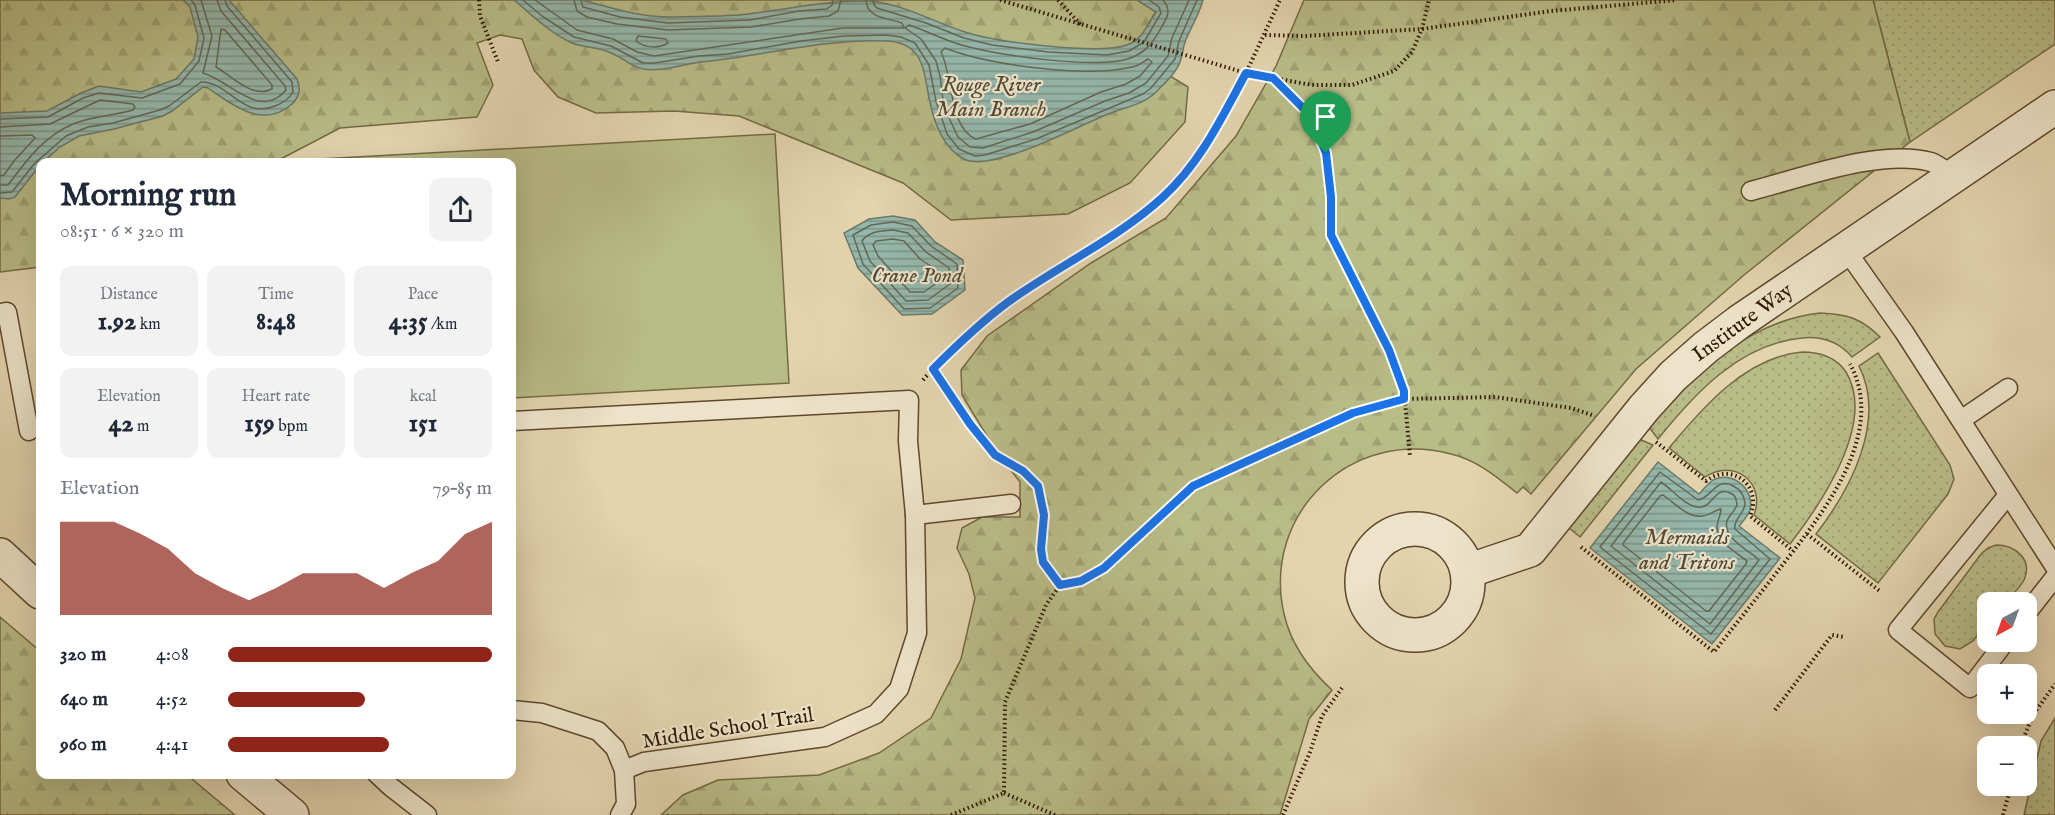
<!DOCTYPE html>
<meta charset="utf-8">
<style>
:root{--surface:#fff;--page:#f2f2f3;--text:#1f2937;--muted:#747a83;--accent:#8f2418}
body{margin:0;font-family:"IM FELL English",serif;background:var(--page);color:var(--text);height:100vh;display:flex;flex-direction:column;font-size:22px;white-space:nowrap}
*{box-sizing:border-box;margin:0}
p{font-size:20px;color:var(--muted)}
.icon{flex:none;width:33px;height:33px;fill:none;stroke:currentColor;stroke-width:2;stroke-linecap:round;stroke-linejoin:round}
.map{position:relative;flex:1;overflow:hidden}
.drawer{position:absolute;left:36px;top:158px;width:480px;height:621px;display:flex;flex-direction:column;background:var(--surface);border-radius:12px;box-shadow:0 6px 24px #0002}
.drawer>*{flex:none}
.needle{width:39px;rotate:221deg}
.tools{position:absolute;left:1977px;top:592px;display:grid;gap:12px}
.tools a{display:grid;place-items:center;width:60px;height:60px;border-radius:12px;background:var(--surface);box-shadow:0 6px 24px #0002;font-size:30px}
.pin{position:absolute;display:grid;place-items:center;width:51px;height:51px;color:#fff;margin:-62px -26px;border-radius:50% 50% 50% 0;rotate:-45deg;box-shadow:0 0 6px #0007}
.pin .icon{rotate:45deg}
.round{display:grid;place-items:center;flex:none;width:63px;height:63px;border-radius:12px;background:var(--page)}
.headline{display:flex;align-items:center;justify-content:space-between;height:102px;padding:0 24px}
h1{font-size:33px;font-weight:800;line-height:45px}
.stats{display:grid;grid-template-columns:repeat(3,1fr);gap:9px;height:102px;padding:6px 24px}
.stats div{display:grid;align-content:center;border-radius:12px;background:var(--page);text-align:center}
.stats b{font-size:26px;font-weight:800}
.stats small{font-size:16px;font-weight:400}
.stats p{font-size:16px}
.chart{height:168px;padding:12px 24px}
.chart p{display:flex;justify-content:space-between}
.chart svg{width:100%;height:108px;margin-top:6px;fill:var(--accent);opacity:.7}
ul{padding:0 24px;list-style:none;font-size:20px}
li{display:grid;grid-template-columns:96px 72px 1fr;align-items:center;height:45px}
li i{height:15px;border-radius:8px;background:var(--accent)}
.map>svg:first-child{display:block}
.green{fill:url(#green-dots);stroke:#746a44;stroke-width:1.5}
.forest{fill:url(#forest-firs);stroke:#746a44;stroke-width:1.5}
.pitch{fill:#b8bc87;stroke:#746a44;stroke-width:1.5}
.water{fill:url(#water-rules);stroke:#6d7868;stroke-width:1.5}
.lines{fill:none;stroke-linecap:round;stroke-linejoin:round}
.shore{stroke:#636856;stroke-width:1.5}
.lane-casing{stroke:#5e482c;stroke-width:21}
.street-casing{stroke:#5e482c;stroke-width:36}
.path{stroke:#311900;stroke-width:4;stroke-dasharray:1.5 3;stroke-linecap:butt}
.lane{stroke:#ede3ca;stroke-width:18}
.street{stroke:#ede3ca;stroke-width:33}
.route-casing{stroke:#fff;stroke-width:12}
.route{stroke:#1a73e8;stroke-width:8}
.labels{text-anchor:middle;dominant-baseline:central;stroke-width:4.5;stroke-linejoin:round;paint-order:stroke}
.street-label{font-size:21px;fill:#311900;stroke:#ede3ca}
.water-label{font-size:22px;font-style:italic;fill:#4f4934;stroke:#ede3ca}
</style>
<div class="map">
<svg width="2055" height="815" viewBox="0 0 2055 815">
<defs>
<pattern id="green-dots" width="8" height="8" patternUnits="userSpaceOnUse" patternTransform="scale(1.5)"><rect width="8" height="8" fill="#b8bc87"/><path d="M2 2h.1M6 6h.1" fill="none" stroke="#9fa173" stroke-width="1.8" stroke-linecap="round"/></pattern>
<pattern id="forest-firs" width="22" height="20" patternUnits="userSpaceOnUse" patternTransform="scale(1.5)"><rect width="22" height="20" fill="#b8bc87"/><path d="M5 1l3.5 6h-7zM16 11l3.5 6h-7z" fill="#9fa173"/></pattern>
<pattern id="water-rules" width="6" height="5" patternUnits="userSpaceOnUse" patternTransform="scale(1.5)"><rect width="6" height="5" fill="#95b8ad"/><path d="M0 2.5h6" fill="none" stroke="#7a958a"/></pattern>
</defs>
<rect width="100%" height="100%" fill="#e3d4ae"/>
<filter id="stains"><feTurbulence type="fractalNoise" baseFrequency=".00333" numOctaves="4"/><feColorMatrix values="0 0 0 0 .2 0 0 0 0 .09 0 0 0 0 .02 0 0 0 .5 -.17"/></filter>
<radialGradient id="worn" r=".72"><stop offset=".6" stop-color="#630" stop-opacity="0"/><stop offset="1" stop-color="#630" stop-opacity=".3"/></radialGradient>
<g class="green">
<polygon points="1873,0 2055,0 2055,44 1910,142"/>
<path d="M1820,313C1847,314 1861,318 1880,337L1852,357C1839,342 1821,336 1802,338C1740,344 1695,393 1658,439L1649,427C1696,373 1747,321 1820,313Z"/>
<path d="M1802,352C1820,352 1836,357 1846,372C1877,423 1820,505 1790,544L1754,515C1766,482 1734,458 1705,477L1669,448C1703,407 1746,357 1802,352Z"/>
<path d="M1878,353L1950,465L1954,479L1948,494L1878,583L1816,534C1850,490 1887,421 1859,366Z"/>
<polygon points="1639,439 1653,445 1580,537 1569,528"/>
<path d="M1996,545C2015,545 2033,559 2024,580C2020,588 2011,596 2005,603H1988L1987,623L1973,641L1960,649L1945,646L1935,634L1934,619L1938,612L1981,554L1988,548Z"/>
<polygon points="2055,718 2055,815 2024,815 2041,741"/>
</g>
<g class="forest">
<polygon points="0,0 1137,0 1156,11 1141,37 1128,45 1170,76 1188,87 1185,122 1130,183 1068,214 951,220 903,183 739,116 674,111 596,113 558,97 534,70 522,39 500,35 477,43 493,85 477,117 340,128 275,162 40,162 40,267 0,272"/>
<path d="M1304,0H1873L1910,142L1744,275L1636,369L1531,494L1523,487L1517,493C1497,477 1477,460 1451,454C1352,427 1261,513 1284,614C1291,645 1309,669 1332,690L1309,719L1280,815H661L683,795L718,780L819,775L879,753L931,718L961,659L975,598L969,574L957,548L962,528L982,517H1020V482L996,451L962,395L961,370L987,336L1091,263L1166,218L1236,136L1276,66Z"/>
<polygon points="0,617 40,651 40,774 186,774 235,815 0,815"/>
</g>
<polygon class="pitch" points="775,134 789,383 512,398 512,162 302,162 302,160"/>
<g class="water">
<path d="M183,0H229L297,79C301,89 300,96 292,104C263,130 233,105 208,88L203,87L172,111L163,116L114,129L79,136L60,147L43,162H40V165L15,197L9,199L0,198V113L47,111L81,93L99,86L141,92L176,79L194,59L198,37L190,7Z"/>
<path d="M514,0C531,0 567,0 582,0C611,8 640,17 671,17C697,16 723,17 748,14C788,9 829,0 870,1C903,4 934,22 965,32C995,42 1099,55 1127,45C1142,40 1148,24 1156,12L1137,0H1203C1199,15 1191,27 1185,42C1183,47 1183,53 1181,59C1178,71 1165,83 1157,91C1144,105 1125,107 1108,114C1070,130 1027,154 986,161C979,162 970,162 964,159C944,149 934,123 930,102C923,73 926,42 885,41C823,39 763,56 701,62C683,64 662,72 643,69C631,67 622,57 611,53C599,47 585,48 572,43C550,33 532,15 514,0Z"/>
<polygon points="893,216 915,220 935,242 963,260 965,290 932,314 902,315 858,268 844,233 869,219"/>
<path d="M1658,462L1699,494C1703,490 1707,484 1713,480C1732,470 1755,489 1750,510C1748,516 1743,521 1739,526L1780,558L1712,644L1590,548Z"/>
</g>
<g class="lines">
<g class="shore">
<path d="M201,0L212,36L203,73C229,80 260,121 286,90L285,86L221,11L217,0"/>
<polyline points="523,0 542,16 574,37 611,46 643,63 655,63 699,56 728,54 801,41 844,36 887,35 901,37 915,43 929,65 936,101 947,134 959,149 975,156 985,155 1036,139 1143,94 1151,88 1175,59 1179,41 1197,0"/>
<path d="M535,0L577,30L613,39L637,52L654,56L843,28H904L902,23C888,18 867,19 866,0"/>
<polyline points="574,0 577,11 587,17 617,24 668,30 751,27 800,19 829,16 838,11 841,0"/>
<polyline points="581,0 583,7 620,17 668,23 750,20 799,11 827,9 832,5 833,0"/>
<polyline points="873,0 874,5 877,8 926,23 964,38 992,45 1048,52 1107,55 1129,51 1144,42 1161,13 1159,7 1149,0"/>
<path d="M1163,0C1172,10 1167,18 1161,28C1154,41 1147,51 1133,57C1102,71 999,55 965,46C946,41 927,31 909,25L905,28L921,39L936,61L940,76L943,100L950,120L958,137L970,147L983,148L1033,132L1105,101L1129,93L1146,83L1168,56L1172,38L1189,0"/>
<path d="M221,29L225,30L272,85V89C252,99 232,76 216,67Z"/>
<path d="M638,36L666,39L668,43C658,49 645,48 636,41Z"/>
<path d="M945,48C988,65 1087,78 1132,67C1138,66 1143,62 1148,59L1152,62L1140,76L1126,84L1101,92L1030,124L976,139C949,129 953,75 941,52Z"/>
<polyline points="0,119 48,117 83,98 99,93 142,98 180,84 199,61 204,38 195,5 191,0"/>
<path d="M0,127L50,124L100,100L133,104L135,107L133,110C113,116 91,116 73,124C44,136 26,161 8,185H0"/>
<polyline points="0,136 32,135 35,138 14,161 4,175 0,176"/>
<path d="M0,193L12,192L34,164L66,136L88,127L113,123L160,110L169,106L201,82C228,81 243,120 275,106C283,103 289,99 293,92L292,82L227,6L225,0"/>
<polygon points="893,222 912,226 931,246 957,264 958,288 930,308 904,309 863,264 853,235 871,225"/>
<path d="M893,230L908,233L926,252L949,268L950,284L928,300L906,301L870,261L862,241C869,231 882,231 893,230Z"/>
<polygon points="893,239 904,241 920,259 941,273 941,280 924,292 910,292 878,256 873,245 876,241"/>
<path d="M1660,472L1698,500C1712,498 1716,475 1735,487C1741,490 1744,496 1745,503C1745,514 1733,519 1735,529L1770,559L1711,634L1600,547Z"/>
<path d="M1661,482C1672,489 1684,505 1697,507C1712,510 1715,485 1730,493C1736,495 1736,499 1737,505C1735,511 1729,515 1727,521C1722,538 1750,551 1759,560L1710,624L1611,546Z"/>
<path d="M1663,495C1675,503 1687,518 1702,516C1710,515 1715,510 1721,509C1721,515 1717,521 1717,528C1719,544 1736,552 1747,561L1746,564L1709,611H1706L1623,545L1624,542L1660,496Z"/>
</g>
<g class="lane-casing">
<g id="lane">
<path d="M1751,191C1802,178 1881,148 1931,162C1939,165 1947,172 1954,177"/>
<polyline points="1846,250 1904,332 2055,567"/>
<polyline points="0,313 7,312 29,431"/>
<polyline points="1961,420 2008,388"/>
<polyline points="512,421 909,400 908,441 915,515 917,633 899,689 876,714 825,737 644,762 624,770"/>
<polyline points="915,515 1011,504"/>
<polyline points="2026,614 2055,577"/>
<polyline points="2005,642 1970,688 1898,630 2008,495"/>
<polyline points="512,710 542,713 598,731 615,748 624,770 626,804 620,815"/>
<polyline points="377,774 391,787 427,815"/>
</g>
</g>
<g class="street-casing">
<g id="street">
<circle cx="1415" cy="582" r="53"/>
<polyline points="0,555 40,592"/>
<polyline points="1468,571 1530,550 1644,408 1673,376 1706,347 1739,322 2055,107"/>
<polyline points="243,774 292,815"/>
</g>
</g>
<g class="path">
<polyline points="479,0 480,16 498,62"/>
<polyline points="1000,0 1246,73 1312,85 1352,85 1394,71 1412,52 1422,29 1429,0"/>
<polyline points="1058,0 1081,25"/>
<polyline points="1265,35 1305,36 1422,29 1551,11 1677,0"/>
<polyline points="1274,79 1311,116 1326,153 1331,197 1331,235 1389,350 1404,391 1410,456"/>
<polyline points="933,369 970,424 995,455 1023,471 1038,486 1044,515 1041,549 1043,562 1060,585"/>
<path d="M923,380C984,308 1069,265 1145,212L1163,197L1184,175L1207,145L1246,73L1280,0"/>
<path d="M1656,442L1706,481C1732,461 1763,486 1750,516L1793,551"/>
<polyline points="1807,534 1881,592"/>
<path d="M1581,547L1714,652C1735,625 1756,599 1777,572C1818,519 1889,436 1850,364"/>
<polyline points="1775,710 1832,635 1844,637"/>
<polyline points="2020,747 2033,715 2055,684"/>
<polyline points="1004,793 1055,815"/>
<polyline points="951,815 1004,793 1005,702 1046,605 1060,585 1081,581 1104,568 1193,486 1353,413 1404,399 1495,397 1571,408 1595,416"/>
<polyline points="1283,815 1310,752 1322,716 1342,688"/>
<polyline points="2003,815 2011,786"/>
</g>
<use href="#lane" class="lane"/>
<use href="#street" class="street"/>
</g>
<g class="lines">
<g class="route-casing">
<path id="route" d="M1246,73L1273,78L1311,116L1326,153L1331,197V235L1389,350L1404,391V399L1353,413L1193,486L1104,568L1081,581L1060,585L1043,562L1041,549L1044,515L1038,486L1023,471L995,455L970,424L933,369C957,345 981,322 1008,302C1058,266 1117,239 1163,197C1201,162 1222,117 1246,73Z"/>
</g>
<use href="#route" class="route"/>
</g>
<g class="labels">
<g class="street-label">
<text transform="translate(1743 323) rotate(-36)">Institute Way</text>
<text transform="translate(728 729) rotate(-9)">Middle School Trail</text>
</g>
<g class="water-label">
<text x="991" y="85">Rouge River<tspan x="991" dy="25">Main Branch</tspan></text>
<text x="917" y="276">Crane Pond</text>
<text x="1687" y="538">Mermaids<tspan x="1687" dy="25">and Tritons</tspan></text>
</g>
</g>
<rect width="100%" height="100%" filter="url(#stains)"/>
<rect width="100%" height="100%" fill="url(#worn)"/>
</svg>
<div class="tools">
<a><svg class="needle" viewBox="-14 -14 28 28"><path d="M0-13l5 13h-10z" fill="#e53935"/><path d="M0 13l5-13h-10z" fill="#747a83"/></svg></a>
<a>+</a>
<a>−</a>
</div>
<div class="pin" style="left:1326px;top:153px;background:#1e9e55"><svg class="icon" aria-label="arrive" viewBox="0 0 24 24"><path d="M6 21V4h12l-3 4 3 4H6"/></svg></div>
<section class="drawer">
<div class="headline"><div><h1>Morning run</h1><p>08:51 · 6 × 320 m</p></div><a class="round"><svg class="icon" aria-label="share" viewBox="0 0 24 24"><path d="M12 15V3M7 8l5-5 5 5M5 13v7h14v-7"/></svg></a></div>
<div class="stats">
<div><p>Distance</p><b>1.92<small> km</small></b></div>
<div><p>Time</p><b>8:48</b></div>
<div><p>Pace</p><b>4:35<small> /km</small></b></div>
</div>
<div class="stats">
<div><p>Elevation</p><b>42<small> m</small></b></div>
<div><p>Heart rate</p><b>159<small> bpm</small></b></div>
<div><p>kcal</p><b>151</b></div>
</div>
<div class="chart"><p><span>Elevation</span>79–85 m</p>
<svg viewBox="0 0 160 44" preserveAspectRatio="none"><path d="M0 44V6L10 6L20 6L30 11L40 17L50 27L60 33L70 38L80 33L90 27L100 27L110 27L120 33L130 27L140 22L150 11L160 6V44z"/></svg>
</div>
<ul>
<li><b>320 m</b>4:08<i style="width:100%"></i></li>
<li><b>640 m</b>4:52<i style="width:52%"></i></li>
<li><b>960 m</b>4:41<i style="width:61%"></i></li>
</ul>
</section>
</div>
